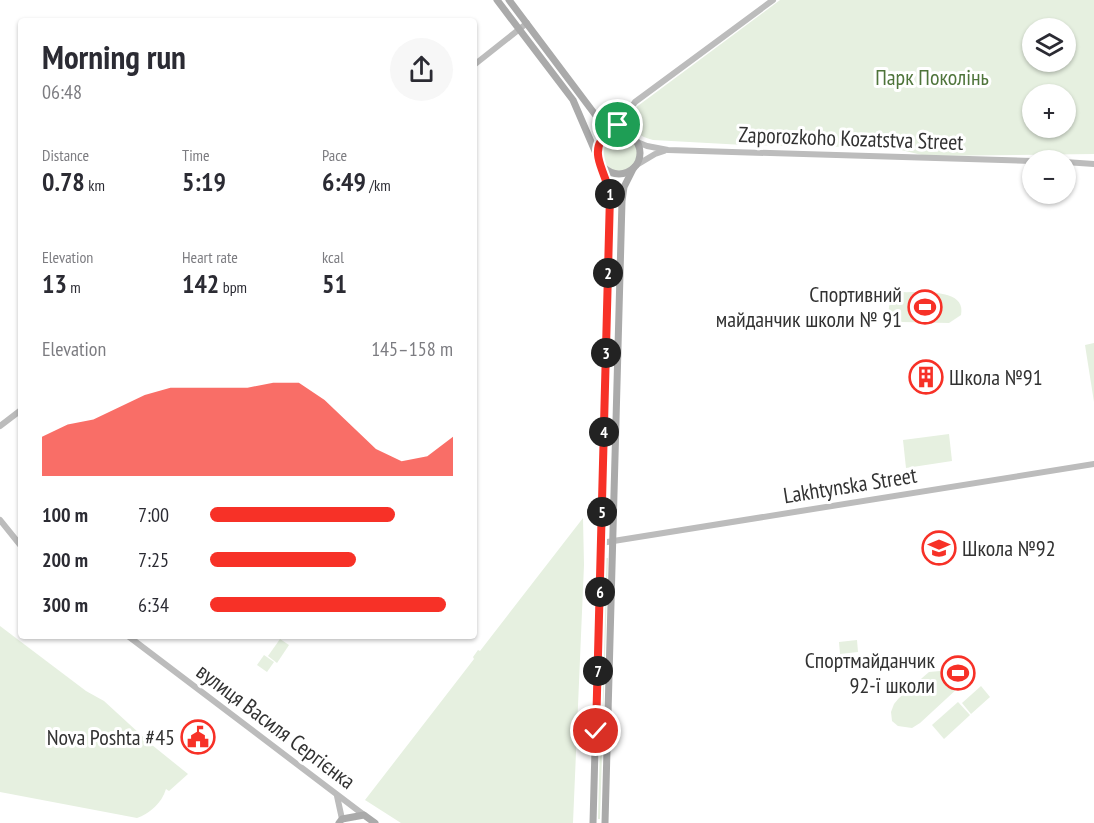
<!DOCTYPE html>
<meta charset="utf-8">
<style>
:root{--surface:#fff;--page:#f7f7f7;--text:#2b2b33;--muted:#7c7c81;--accent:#f73127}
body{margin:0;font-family:"PT Sans Narrow",sans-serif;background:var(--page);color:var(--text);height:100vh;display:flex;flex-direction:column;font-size:22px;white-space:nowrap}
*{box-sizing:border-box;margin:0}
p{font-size:20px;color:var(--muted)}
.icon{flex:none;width:33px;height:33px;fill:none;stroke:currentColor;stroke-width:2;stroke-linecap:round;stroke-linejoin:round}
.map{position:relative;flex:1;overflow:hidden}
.drawer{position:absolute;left:18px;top:18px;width:459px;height:621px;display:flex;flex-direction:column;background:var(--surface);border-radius:6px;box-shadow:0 2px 4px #0004}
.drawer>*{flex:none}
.controls{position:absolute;left:1022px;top:18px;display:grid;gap:12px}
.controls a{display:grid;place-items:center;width:54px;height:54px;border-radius:50%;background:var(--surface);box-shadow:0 2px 4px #0004;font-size:30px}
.pin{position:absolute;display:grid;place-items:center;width:51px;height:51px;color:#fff;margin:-26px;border:3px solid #fff;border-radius:50%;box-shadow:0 2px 6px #0007}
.km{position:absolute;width:30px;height:30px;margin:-15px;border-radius:50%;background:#222;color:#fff;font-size:16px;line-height:30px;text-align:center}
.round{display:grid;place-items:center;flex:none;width:63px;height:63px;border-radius:32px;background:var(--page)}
.overview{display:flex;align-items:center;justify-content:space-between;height:102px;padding:0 24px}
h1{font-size:33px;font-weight:700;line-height:45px}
.figures{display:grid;grid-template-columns:repeat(3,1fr);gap:9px;height:102px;padding:6px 24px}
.figures div{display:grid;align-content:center}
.figures b{font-size:26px;font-weight:700}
.figures small{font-size:16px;font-weight:400}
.figures p{font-size:16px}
.chart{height:168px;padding:12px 24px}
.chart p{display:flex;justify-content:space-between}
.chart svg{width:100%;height:108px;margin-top:6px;fill:var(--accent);opacity:.7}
ul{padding:0 24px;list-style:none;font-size:20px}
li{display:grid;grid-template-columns:96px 72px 1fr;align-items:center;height:45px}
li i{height:15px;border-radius:8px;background:var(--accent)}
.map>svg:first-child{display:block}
.green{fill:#e6f0e0;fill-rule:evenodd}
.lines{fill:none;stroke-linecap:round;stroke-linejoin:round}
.secondary{stroke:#bcbcbc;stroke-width:6}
.primary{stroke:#aaa;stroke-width:7}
.route-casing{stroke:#fff;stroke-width:12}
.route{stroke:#f73127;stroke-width:8}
.labels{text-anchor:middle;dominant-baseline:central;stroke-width:6;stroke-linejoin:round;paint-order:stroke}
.park-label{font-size:22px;fill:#4e743a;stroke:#fff}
.street-label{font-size:22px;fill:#323232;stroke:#fff}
.poi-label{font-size:22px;fill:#323232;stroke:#fff;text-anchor:end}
</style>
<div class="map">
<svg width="1094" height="823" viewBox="0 0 1094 823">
<rect width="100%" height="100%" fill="#fff"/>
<g class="green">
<path d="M780,0H1094V154L926,156L893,148L744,145L653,140C634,136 630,125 635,108ZM1032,28H1065V62H1032ZM1032,94H1065V128H1032Z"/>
<circle cx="619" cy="152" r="19"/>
<path d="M900,292C918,293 967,287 961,315L949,323L902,322L889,314C888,303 891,298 900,292Z"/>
<polygon points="1094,343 1094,402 1085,345"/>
<polygon points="949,434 952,461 906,468 903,440"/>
<polygon points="583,518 584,565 573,823 401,823 365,800 474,659 473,657 478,650 480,651"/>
<polygon points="605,558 608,558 600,819 598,819"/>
<path d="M0,626L86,691L104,701L152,745L188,774L169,791L166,789C162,803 149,814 137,818L0,792Z"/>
<polygon points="280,639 289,645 277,663 268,656"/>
<polygon points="857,640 858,652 840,654 839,642"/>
<polygon points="264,655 274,662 267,672 257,665"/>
<polygon points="956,658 972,675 920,723 912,728 898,726 892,721 891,712 894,704 899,698 929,672 940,671"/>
<polygon points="981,686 990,697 971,714 962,703"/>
<polygon points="958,702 970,715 944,739 932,725"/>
</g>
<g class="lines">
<g class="secondary">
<polyline points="474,65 527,23"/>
<polyline points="630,111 629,122 636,140"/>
<polyline points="614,132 635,102 773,0"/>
<polyline points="637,142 647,146 668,150 1032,161"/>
<polyline points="1065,162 1094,164"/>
<polyline points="635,166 655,154 664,151"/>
<polyline points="0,426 21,410"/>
<polyline points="0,520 21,546"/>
<polyline points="601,543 1094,464"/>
<polyline points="128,636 364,815"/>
<polyline points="337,796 342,819"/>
</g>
<g class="primary">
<polyline points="497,0 573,100 598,158"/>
<polyline points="509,0 609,133"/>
<circle cx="619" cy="153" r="21"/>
<polyline points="339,823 342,819 364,815 375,823"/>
<polyline points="593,823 610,195 602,166"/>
<polyline points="605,823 622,201 624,187 633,169"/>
</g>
</g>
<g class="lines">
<g class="route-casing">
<path id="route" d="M596,731L610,195C608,178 591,156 601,141C606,134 613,133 618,125"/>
</g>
<use href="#route" class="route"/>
</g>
<defs>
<g id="stadium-ring" transform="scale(1.725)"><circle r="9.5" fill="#fff" stroke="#f73127" stroke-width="1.5"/><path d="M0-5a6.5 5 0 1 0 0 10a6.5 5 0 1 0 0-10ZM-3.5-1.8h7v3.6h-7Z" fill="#f73127"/></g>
<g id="building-ring" transform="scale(1.725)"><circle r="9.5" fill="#fff" stroke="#f73127" stroke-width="1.5"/><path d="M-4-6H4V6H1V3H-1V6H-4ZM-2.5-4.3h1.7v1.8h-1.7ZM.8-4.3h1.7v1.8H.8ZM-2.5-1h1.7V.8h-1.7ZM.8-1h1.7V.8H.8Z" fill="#f73127"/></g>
<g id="school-ring" transform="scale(1.725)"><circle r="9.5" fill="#fff" stroke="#f73127" stroke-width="1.5"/><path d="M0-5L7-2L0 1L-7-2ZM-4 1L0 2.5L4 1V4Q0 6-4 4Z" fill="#f73127"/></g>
<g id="civic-ring" transform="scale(1.725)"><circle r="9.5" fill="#fff" stroke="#f73127" stroke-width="1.5"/><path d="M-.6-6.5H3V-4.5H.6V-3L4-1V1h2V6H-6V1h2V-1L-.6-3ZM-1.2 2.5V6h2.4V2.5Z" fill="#f73127"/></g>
</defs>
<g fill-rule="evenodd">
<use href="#stadium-ring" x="925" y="307"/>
<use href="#building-ring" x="926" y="377"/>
<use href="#school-ring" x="939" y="548"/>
<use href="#stadium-ring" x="958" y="673"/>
<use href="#civic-ring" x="198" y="737"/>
</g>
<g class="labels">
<g class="park-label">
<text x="932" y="77">Парк Поколінь</text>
</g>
<g class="street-label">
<text transform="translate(851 138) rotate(2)">Zaporozkoho Kozatstva Street</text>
<text transform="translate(850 485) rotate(-9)">Lakhtynska Street</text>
<text transform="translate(276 726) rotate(37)">вулиця Василя Сергієнка</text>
</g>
<g class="poi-label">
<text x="902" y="294">Спортивний<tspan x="902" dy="25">майданчик школи № 91</tspan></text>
<text x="949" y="377" text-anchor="start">Школа №91</text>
<text x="962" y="548" text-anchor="start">Школа №92</text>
<text x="935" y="660">Спортмайданчик<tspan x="935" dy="25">92-ї школи</tspan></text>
<text x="175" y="737">Nova Poshta #45</text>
</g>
</g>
</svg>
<div class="controls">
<a><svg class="icon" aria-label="layers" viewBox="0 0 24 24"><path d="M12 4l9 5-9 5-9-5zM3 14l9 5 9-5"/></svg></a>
<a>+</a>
<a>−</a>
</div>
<div class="pin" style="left:618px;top:125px;background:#1e9e55"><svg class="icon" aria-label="arrive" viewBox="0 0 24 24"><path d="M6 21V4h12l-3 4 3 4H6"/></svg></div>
<div class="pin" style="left:596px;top:731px;background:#d93025"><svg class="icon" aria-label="check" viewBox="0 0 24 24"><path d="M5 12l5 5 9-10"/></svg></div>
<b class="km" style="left:610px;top:194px">1</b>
<b class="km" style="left:608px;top:273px">2</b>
<b class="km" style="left:606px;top:353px">3</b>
<b class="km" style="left:604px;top:432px">4</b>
<b class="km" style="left:602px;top:512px">5</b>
<b class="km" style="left:600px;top:592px">6</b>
<b class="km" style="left:598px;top:671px">7</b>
<section class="drawer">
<div class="overview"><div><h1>Morning run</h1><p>06:48</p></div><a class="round"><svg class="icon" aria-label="share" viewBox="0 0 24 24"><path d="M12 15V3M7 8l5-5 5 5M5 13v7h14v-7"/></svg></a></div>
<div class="figures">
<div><p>Distance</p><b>0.78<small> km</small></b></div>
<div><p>Time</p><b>5:19</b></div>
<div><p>Pace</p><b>6:49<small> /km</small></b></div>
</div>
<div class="figures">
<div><p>Elevation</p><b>13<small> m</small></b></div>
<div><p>Heart rate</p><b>142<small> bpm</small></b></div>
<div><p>kcal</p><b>51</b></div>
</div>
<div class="chart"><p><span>Elevation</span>145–158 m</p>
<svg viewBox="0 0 160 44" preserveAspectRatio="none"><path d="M0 44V28L10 23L20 21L30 16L40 11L50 8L60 8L70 8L80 8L90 6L100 6L110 13L120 23L130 33L140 38L150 36L160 28V44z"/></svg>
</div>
<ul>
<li><b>100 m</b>7:00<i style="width:76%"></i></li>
<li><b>200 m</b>7:25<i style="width:60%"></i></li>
<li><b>300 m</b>6:34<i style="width:97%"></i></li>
</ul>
</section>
</div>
